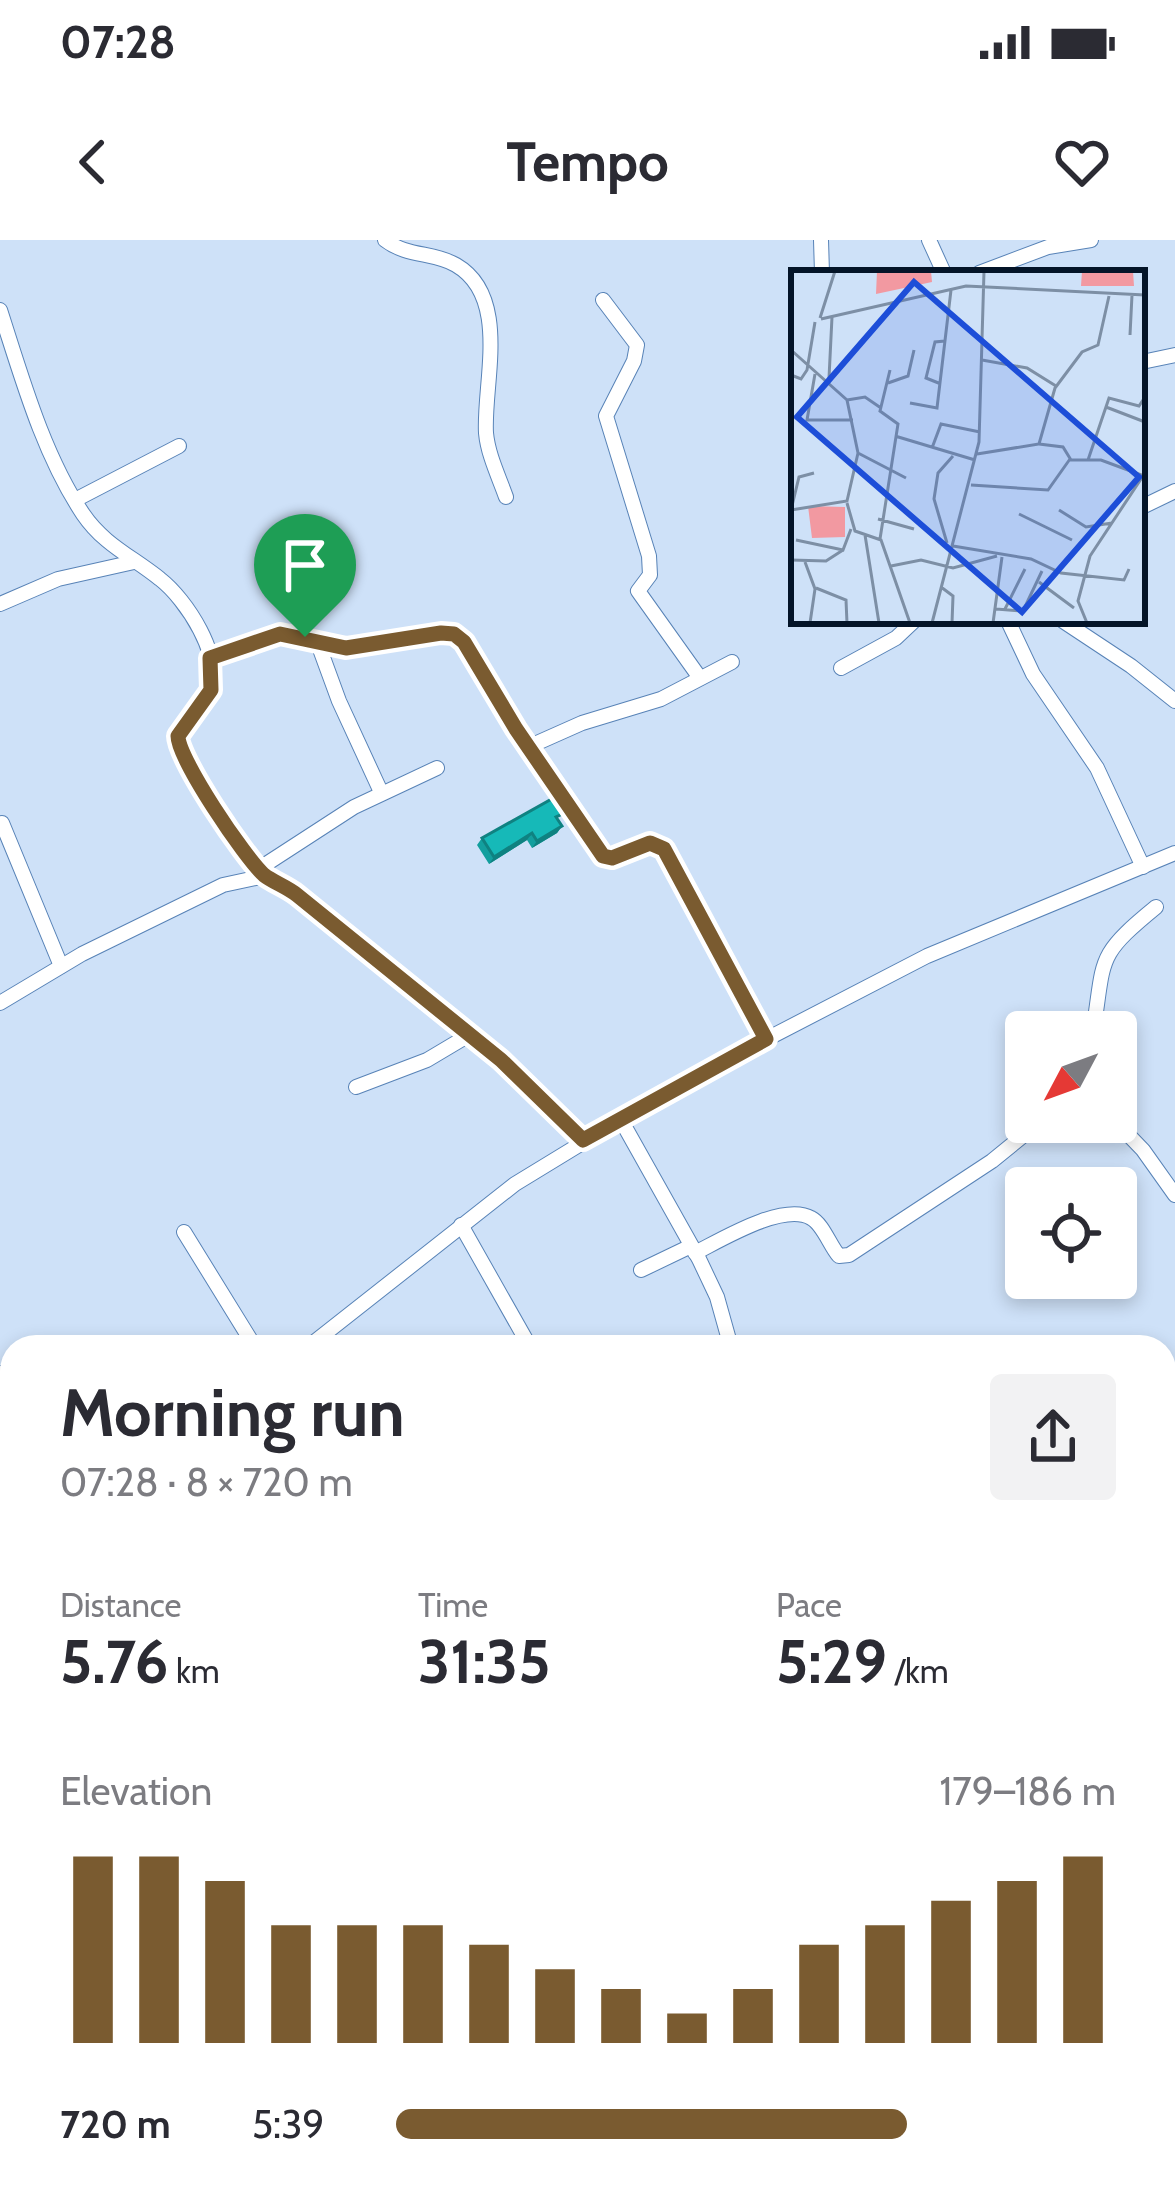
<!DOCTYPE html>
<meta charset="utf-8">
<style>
:root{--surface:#fff;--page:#f2f2f3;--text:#2b2b33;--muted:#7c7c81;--accent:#7a5b30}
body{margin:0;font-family:Cabin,sans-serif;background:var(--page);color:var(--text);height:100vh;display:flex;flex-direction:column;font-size:45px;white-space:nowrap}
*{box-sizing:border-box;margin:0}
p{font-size:39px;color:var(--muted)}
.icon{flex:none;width:66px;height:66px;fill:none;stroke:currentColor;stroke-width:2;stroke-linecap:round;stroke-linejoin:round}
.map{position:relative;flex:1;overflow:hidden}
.side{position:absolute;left:0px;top:1095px;width:1176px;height:861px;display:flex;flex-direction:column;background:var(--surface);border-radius:36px 36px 0 0;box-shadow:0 6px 18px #0003}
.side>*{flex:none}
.needle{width:78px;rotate:229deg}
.fabs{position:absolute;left:1005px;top:771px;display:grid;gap:24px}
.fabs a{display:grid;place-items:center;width:132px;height:132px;border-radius:12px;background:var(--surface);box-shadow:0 6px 18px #0003;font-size:60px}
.pin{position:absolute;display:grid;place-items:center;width:102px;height:102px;color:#fff;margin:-123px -51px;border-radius:50% 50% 50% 0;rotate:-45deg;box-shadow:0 0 12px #0007}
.pin .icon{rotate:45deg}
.round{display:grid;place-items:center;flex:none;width:126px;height:126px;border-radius:12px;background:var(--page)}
.headline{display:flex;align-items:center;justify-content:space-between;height:204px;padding:0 60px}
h1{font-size:66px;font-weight:700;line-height:90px}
.metrics{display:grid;grid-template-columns:repeat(3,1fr);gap:18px;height:204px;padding:12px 60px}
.metrics div{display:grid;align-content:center}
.metrics b{font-size:60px;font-weight:700}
.metrics small{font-size:33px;font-weight:400}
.metrics p{font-size:33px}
.chart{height:336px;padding:24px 60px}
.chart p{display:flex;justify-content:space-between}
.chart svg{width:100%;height:216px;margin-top:12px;stroke:var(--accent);stroke-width:6}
ul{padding:0 60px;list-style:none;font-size:39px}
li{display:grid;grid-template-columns:192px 144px 1fr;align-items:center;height:90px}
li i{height:30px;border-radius:15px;background:var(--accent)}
.status{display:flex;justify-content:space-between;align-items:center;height:84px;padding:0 60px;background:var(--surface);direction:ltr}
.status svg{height:33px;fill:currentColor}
header{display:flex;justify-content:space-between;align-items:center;height:156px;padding:0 60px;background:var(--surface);font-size:54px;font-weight:700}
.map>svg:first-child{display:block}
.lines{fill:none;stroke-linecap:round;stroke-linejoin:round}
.service-casing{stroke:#5883b7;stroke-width:9}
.minor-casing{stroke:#5883b7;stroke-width:16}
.trunk-casing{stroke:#fff;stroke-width:24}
.path{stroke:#728499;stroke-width:3;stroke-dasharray:3 9;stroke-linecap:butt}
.service{stroke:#fff;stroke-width:6}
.minor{stroke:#fff;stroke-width:14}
.trunk{stroke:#8fbaee;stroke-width:21}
.wall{fill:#139f9e}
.shaded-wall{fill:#0f8281}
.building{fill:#16b9b8;stroke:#0f8281;stroke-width:3}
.route-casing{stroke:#fff;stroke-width:24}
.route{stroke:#7a5b30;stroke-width:15}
.inset-road{fill:none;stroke:#7d8fa5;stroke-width:3}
.view{fill:#1d4ed8;fill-opacity:0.15;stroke:#1d4ed8;stroke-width:6}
.inset-edge{fill:none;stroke:#041428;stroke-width:6}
</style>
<div class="status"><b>07:28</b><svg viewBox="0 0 49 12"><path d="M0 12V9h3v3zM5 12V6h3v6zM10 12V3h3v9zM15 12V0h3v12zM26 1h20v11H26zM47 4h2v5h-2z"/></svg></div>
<header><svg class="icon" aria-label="back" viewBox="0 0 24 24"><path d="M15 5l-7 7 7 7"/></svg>Tempo<svg class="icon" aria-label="heart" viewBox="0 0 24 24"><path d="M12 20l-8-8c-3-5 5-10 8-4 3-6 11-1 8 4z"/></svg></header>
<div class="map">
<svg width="1175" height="1954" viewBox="0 0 1175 1954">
<rect width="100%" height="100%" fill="#cee1f8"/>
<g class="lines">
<g class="service-casing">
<polyline id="service" points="102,1954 109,1944"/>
</g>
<g class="minor-casing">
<g id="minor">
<path d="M385,0C407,17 434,12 456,25C511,57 483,144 486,193C488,215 499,237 506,257"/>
<polyline points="821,0 822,33"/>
<polyline points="929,0 944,33"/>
<polyline points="979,33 1048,7 1091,0"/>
<polyline points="603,60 637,105 634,121 606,176 649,316 650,335 638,351 700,438"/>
<path d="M0,70C22,138 43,214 83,274C104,305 133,317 160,339C186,359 224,417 210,451C203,468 188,481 178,496C178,534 242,603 265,636"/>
<polyline points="1142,122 1175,115"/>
<polyline points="75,260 179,206"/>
<polyline points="1142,267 1175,251"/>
<polyline points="0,364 58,339 134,322"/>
<polyline points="1008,381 1033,434 1097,528 1143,627"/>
<polyline points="1063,381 1131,426 1175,461"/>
<polyline points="317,401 339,461 381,552"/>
<path d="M210,418L280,394L346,408L441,393L458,395L598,610L608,618C627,614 644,596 664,609L766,799"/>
<polyline points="841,428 896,398 914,381"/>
<polyline points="528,507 582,483 661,459 732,422"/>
<polyline points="2,583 61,726"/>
<polyline points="260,628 354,567 437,528"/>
<polyline points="0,763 82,714 223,645 265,636 297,655 501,820 583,900"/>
<path d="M1093,792C1105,717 1095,717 1156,667"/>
<polyline points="356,847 427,820 469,795"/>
<polyline points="621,880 699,1019 717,1057 731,1107"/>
<polyline points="1116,882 1143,910 1175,955"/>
<polyline points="461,985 530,1107"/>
<polyline points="184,992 255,1107"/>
<path d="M695,1013C721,1000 783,962 811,978C823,984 830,1006 839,1016L849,1015L992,921L1040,882"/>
<polyline points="641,1030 691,1006"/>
<polyline points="308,1107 515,944 674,847 927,716 1175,613"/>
<polyline points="0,1133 12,1154"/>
<polyline points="1164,1196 1175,1190"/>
<polyline points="0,1359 12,1349"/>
<polyline points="1164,1446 1175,1440"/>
<polyline points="1164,1545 1175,1537"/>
<polyline points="0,1658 12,1650"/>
<polyline points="845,1954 847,1944"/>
<polyline points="1066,1954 1083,1944"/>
</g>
</g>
<g class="trunk-casing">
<g id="trunk">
<polyline points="0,1822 12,1830"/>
<polyline points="0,1841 12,1849"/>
<polyline points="150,1944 164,1954"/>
<polyline points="179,1944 193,1954"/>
</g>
</g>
<polyline class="path" points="0,1941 17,1954"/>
<use href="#service" class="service"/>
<use href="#minor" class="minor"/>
<use href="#trunk" class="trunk"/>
</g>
<polygon class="wall" points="562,579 558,580 562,586 557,593 532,608 527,600 489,624 477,605 482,598"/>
<g class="shaded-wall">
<polygon points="562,586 557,593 532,608 537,601"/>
<polygon points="532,593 527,600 489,624 494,617"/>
</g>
<polygon class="building" points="557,556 567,572 556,577 562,586 537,601 532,593 494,617 482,598"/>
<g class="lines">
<g class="route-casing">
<path id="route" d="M441,393L454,394L464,402L516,489L603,616L612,618L650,603L664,609L766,799L583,900L501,820L297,655C287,647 273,642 264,635C245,618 178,519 178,496L211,450L210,418L280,394L346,408Z"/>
</g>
<use href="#route" class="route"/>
</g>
<g transform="translate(791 30)">
<rect width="354" height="354" fill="#cee1f8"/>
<path d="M86,1H140L141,12L85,24ZM291,1H342L343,16H290ZM17,236L54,237V267L21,268Z" fill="#f299a1"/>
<path class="inset-road" d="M29,48L44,1M30,49L175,16L354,25M339,65L341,25M0,80L56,130L67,183L56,231L0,240M191,90L236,98L265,116M24,104L16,150H62M0,105L10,109L16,100L24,52M38,108L41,47M97,113L117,106L123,80M150,114L135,108L144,72L154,71M56,130L74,127L90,138M119,133L146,138L160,20M315,137L354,152M104,166L184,190M248,174L272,177L280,190H310L353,206M141,178L150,154L189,162M67,183L115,208M186,184L248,174L264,118L291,82L307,75L318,26M297,190L318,128L348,136L354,127M180,215L257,220L279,189M56,233L64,261L90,270L119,353M0,240L8,207L23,203M268,240L295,257L321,253M228,244L281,270M87,249L123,259M74,265L88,353M89,269L107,154L89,141L99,100M5,270L52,280L60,259M156,273L143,229L147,203L162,186M162,276L240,289L270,303L333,310L338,299M0,290L35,291L52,280M14,292L24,319L19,353M100,296L130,290L162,298L206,286M248,312L283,338M150,317L162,326L161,353M25,318L55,330L56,353M205,339L232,341L251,301M214,339L234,299M141,353L188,172L193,1M202,353L211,287M296,353L287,331L299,286L354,203"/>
<path class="view" d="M123,12L348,207L231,342L6,147Z"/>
<rect width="354" height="354" class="inset-edge"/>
</g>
</svg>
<div class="fabs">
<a><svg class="needle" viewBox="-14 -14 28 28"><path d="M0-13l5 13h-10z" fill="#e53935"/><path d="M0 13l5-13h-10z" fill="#7c7c81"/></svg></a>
<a><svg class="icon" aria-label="locate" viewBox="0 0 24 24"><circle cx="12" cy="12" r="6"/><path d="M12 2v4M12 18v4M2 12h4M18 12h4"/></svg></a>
</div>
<div class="pin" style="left:305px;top:397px;background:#1e9e55"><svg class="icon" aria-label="arrive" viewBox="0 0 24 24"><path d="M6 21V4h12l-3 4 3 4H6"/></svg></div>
<section class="side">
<div class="headline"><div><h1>Morning run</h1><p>07:28 · 8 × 720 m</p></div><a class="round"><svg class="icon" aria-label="share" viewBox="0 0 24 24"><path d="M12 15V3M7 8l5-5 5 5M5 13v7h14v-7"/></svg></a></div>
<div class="metrics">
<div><p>Distance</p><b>5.76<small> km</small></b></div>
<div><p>Time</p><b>31:35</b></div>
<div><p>Pace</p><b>5:29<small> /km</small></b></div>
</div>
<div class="chart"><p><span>Elevation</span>179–186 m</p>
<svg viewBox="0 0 160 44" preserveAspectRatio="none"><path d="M5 44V6M15 44V6M25 44V11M35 44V20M45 44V20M55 44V20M65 44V24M75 44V29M85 44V33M95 44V38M105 44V33M115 44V24M125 44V20M135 44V15M145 44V11M155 44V6"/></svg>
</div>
<ul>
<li><b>720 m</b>5:39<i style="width:71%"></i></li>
</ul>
</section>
</div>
